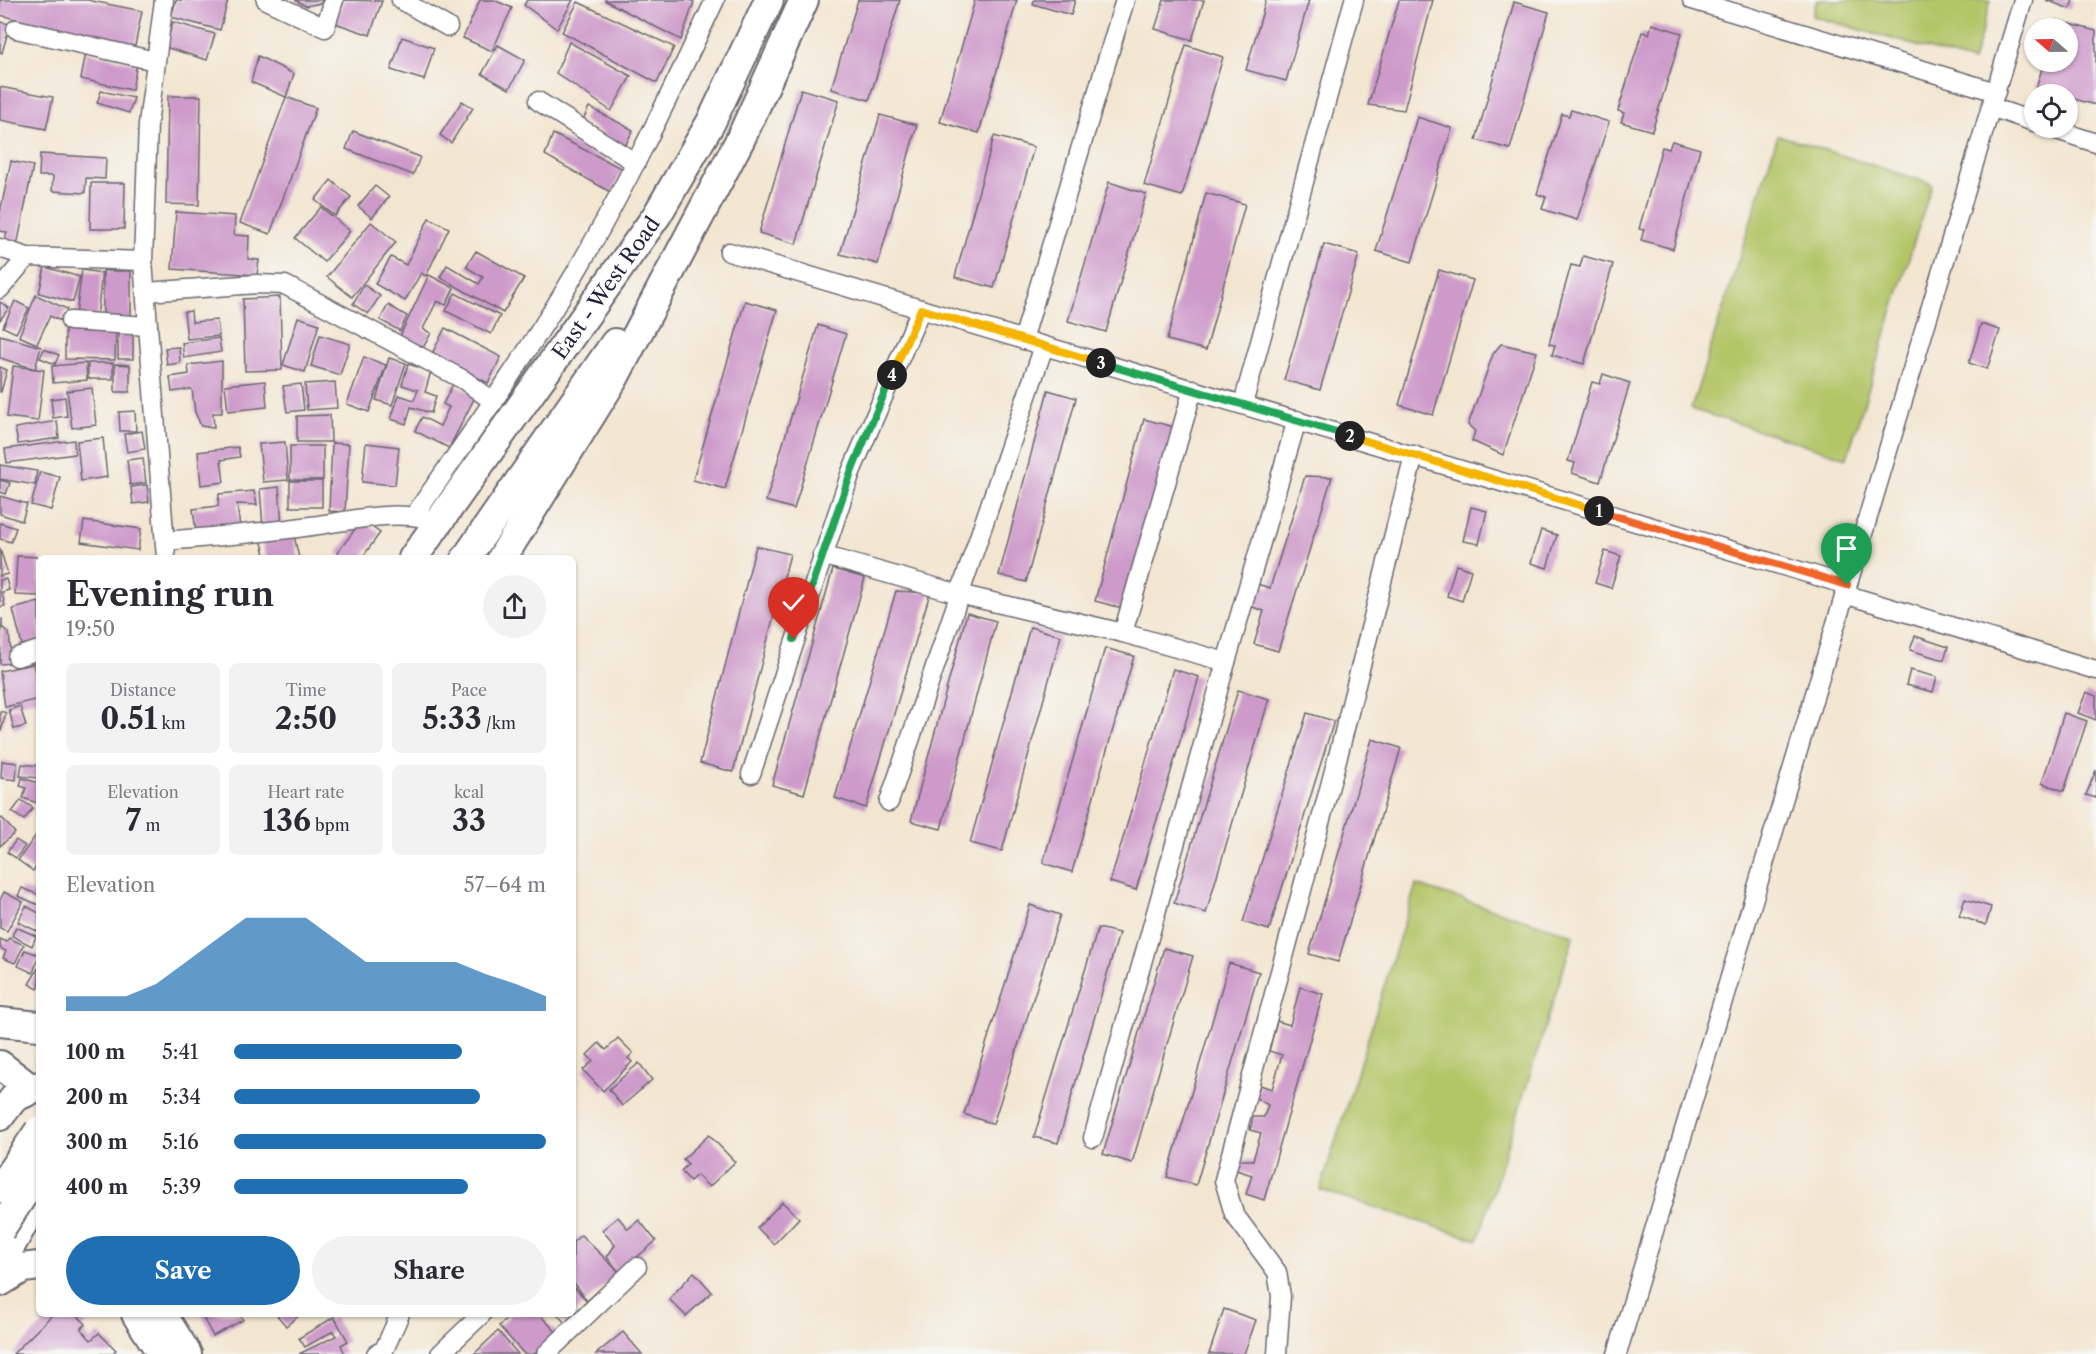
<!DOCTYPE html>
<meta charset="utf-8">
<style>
:root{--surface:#fff;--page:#f2f2f3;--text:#2b2b33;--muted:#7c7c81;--accent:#1f6fb2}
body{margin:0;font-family:"Libre Caslon Text",serif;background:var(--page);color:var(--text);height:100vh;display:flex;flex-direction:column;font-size:22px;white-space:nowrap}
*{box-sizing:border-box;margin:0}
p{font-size:20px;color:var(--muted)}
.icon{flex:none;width:33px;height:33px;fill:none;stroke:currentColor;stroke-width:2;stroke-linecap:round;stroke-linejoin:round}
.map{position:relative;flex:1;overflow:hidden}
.details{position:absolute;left:36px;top:555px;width:540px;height:762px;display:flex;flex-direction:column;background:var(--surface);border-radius:9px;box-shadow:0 2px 4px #0004}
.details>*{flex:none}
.needle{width:39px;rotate:290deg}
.tools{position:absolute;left:2024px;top:18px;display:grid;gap:12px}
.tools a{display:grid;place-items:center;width:54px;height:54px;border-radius:50%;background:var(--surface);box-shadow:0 2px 4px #0004;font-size:30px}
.pin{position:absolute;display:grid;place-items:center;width:51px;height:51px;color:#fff;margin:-62px -26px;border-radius:50% 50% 50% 0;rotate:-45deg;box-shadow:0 0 6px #0007}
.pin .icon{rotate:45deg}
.km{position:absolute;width:30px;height:30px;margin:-15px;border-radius:50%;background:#222;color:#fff;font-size:16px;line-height:30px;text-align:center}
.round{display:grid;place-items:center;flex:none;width:63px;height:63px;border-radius:32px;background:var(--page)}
.summary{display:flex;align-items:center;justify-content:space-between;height:102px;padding:0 30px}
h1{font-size:33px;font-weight:700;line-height:45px}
.figures{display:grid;grid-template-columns:repeat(3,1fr);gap:9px;height:102px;padding:6px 30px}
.figures div{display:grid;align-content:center;border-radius:9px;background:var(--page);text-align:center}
.figures b{font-size:30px;font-weight:700}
.figures small{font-size:16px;font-weight:400}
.figures p{font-size:16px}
.chart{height:168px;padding:12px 30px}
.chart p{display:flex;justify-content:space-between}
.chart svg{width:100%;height:108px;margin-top:6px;fill:var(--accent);opacity:.7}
.button{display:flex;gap:12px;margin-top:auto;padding:12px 30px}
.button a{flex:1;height:69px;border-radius:36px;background:var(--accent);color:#fff;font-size:24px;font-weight:700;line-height:69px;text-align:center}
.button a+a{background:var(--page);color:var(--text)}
ul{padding:0 30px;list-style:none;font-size:20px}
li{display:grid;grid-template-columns:96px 72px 1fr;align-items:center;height:45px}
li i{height:15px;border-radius:8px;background:var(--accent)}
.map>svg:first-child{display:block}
.green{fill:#b4c568;stroke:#6b7452;stroke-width:1.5}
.building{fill:#cd9aca}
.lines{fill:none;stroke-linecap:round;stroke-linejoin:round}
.minor-casing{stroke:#6b6770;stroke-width:21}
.primary-casing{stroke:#6b6770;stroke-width:32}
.minor{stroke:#fff;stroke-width:18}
.primary{stroke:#fff;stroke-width:28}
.primary-bridge-casing{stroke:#6b6770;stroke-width:32;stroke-linecap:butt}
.primary-bridge{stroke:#fff;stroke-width:28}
.split-1-casing{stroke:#fff;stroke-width:12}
.split-2-casing{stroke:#fff;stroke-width:12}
.split-3-casing{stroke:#fff;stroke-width:12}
.split-4-casing{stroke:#fff;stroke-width:12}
.split-5-casing{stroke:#fff;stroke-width:12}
.split-1{stroke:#f0652b;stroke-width:8}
.split-2{stroke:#f5b400;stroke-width:8}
.split-3{stroke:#22a559;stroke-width:8}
.split-4{stroke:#f5b400;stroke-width:8}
.split-5{stroke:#22a559;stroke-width:8}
.labels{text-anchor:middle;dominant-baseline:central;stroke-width:4.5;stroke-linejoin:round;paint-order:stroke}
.street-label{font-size:21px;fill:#22223b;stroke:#f6f6f2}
</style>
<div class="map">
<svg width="2096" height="1354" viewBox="0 0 2096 1354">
<rect width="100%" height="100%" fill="#f6f6f2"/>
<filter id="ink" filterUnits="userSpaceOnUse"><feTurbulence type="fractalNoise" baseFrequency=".0167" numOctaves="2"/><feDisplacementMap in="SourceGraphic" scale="12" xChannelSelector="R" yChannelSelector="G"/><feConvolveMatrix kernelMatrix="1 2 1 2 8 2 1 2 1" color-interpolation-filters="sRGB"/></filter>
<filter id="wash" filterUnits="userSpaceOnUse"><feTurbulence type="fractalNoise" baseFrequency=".008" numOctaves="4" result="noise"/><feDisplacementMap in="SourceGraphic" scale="24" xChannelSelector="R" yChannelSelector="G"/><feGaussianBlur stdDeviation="1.35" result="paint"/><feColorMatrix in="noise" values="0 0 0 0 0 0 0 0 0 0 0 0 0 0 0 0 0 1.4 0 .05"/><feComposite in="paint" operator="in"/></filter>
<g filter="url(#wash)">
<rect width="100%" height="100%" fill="#f2e6d1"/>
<g class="green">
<polygon points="1817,0 1991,0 1973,62 1812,16"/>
<polygon points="1778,135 1932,184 1847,458 1691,409"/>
<polygon points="1416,885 1574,935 1478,1240 1320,1190"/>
</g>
<g id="blocks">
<g class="building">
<polygon points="0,0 87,0 142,11 134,51 0,15"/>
<polygon points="176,0 228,0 220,30 171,17"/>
<polygon points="295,0 323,0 321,3 306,6"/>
<polygon points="344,0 382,1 370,35 335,23"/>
<polygon points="480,0 494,0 512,8 492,51 463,38"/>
<polygon points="527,0 573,0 557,29 524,5"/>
<polygon points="604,0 689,0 694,2 681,40"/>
<polygon points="858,0 900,0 869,100 831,89"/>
<polygon points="975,0 1017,0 979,133 940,122"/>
<polygon points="1034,0 1075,0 1071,15 1033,4"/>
<polygon points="1164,0 1204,0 1192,40 1155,29"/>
<polygon points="1266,0 1309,0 1286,81 1246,70"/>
<polygon points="1399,0 1433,0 1404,110 1368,105"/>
<polygon points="2046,0 2073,0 2070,9"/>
<polygon points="578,2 674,47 657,83 562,32"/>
<polygon points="1514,2 1549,12 1510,149 1476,140"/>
<polygon points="2056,20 2096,31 2096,105 2067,97 2067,94 2036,88 2044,62 2067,62 2067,28 2053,28"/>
<polygon points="0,22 10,24 2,53 0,52"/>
<polygon points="173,22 215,34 207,60 165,47"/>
<polygon points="1652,24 1682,33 1652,131 1621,122 1624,113 1618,111 1642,32 1649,34"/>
<polygon points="402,37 434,48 424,80 391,70"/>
<polygon points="569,42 631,76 611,111 556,73"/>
<polygon points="498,45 525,60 509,89 482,74"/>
<polygon points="1186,45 1223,57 1182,196 1144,185"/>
<polygon points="86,52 137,64 132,90 81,79"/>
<polygon points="258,56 294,74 286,97 251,82"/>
<polygon points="0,87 53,97 46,129 0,120"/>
<polygon points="801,89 839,100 796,244 759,233"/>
<polygon points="101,91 134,98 129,113 97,103"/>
<polygon points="168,96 201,96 199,205 166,204"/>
<polygon points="286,97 316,108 270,234 240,223"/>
<polygon points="462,101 473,108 451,143 440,135"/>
<polygon points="589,107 633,130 624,148 583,120"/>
<polygon points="1571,110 1609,122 1577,220 1542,209 1546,197 1537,194 1562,114 1569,116"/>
<polygon points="880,115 917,125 878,264 840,254"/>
<polygon points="1417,117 1452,128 1412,262 1376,251"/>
<polygon points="353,131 420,157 413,175 346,149"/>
<polygon points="553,134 623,169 612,193 545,155"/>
<polygon points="994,136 1034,147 994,288 955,277"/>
<polygon points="1672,141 1700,149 1673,249 1641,240 1644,230 1639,229 1662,147 1669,149"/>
<polygon points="40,154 106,158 105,179 86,178 85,193 52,191 53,176 39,176"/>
<polygon points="11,161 33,166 17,246 4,243 7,232 0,231 0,213"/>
<polygon points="331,180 351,197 335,216 315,200"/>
<polygon points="1109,182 1146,194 1106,332 1068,321"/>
<polygon points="91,183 125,183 124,229 90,229"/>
<polygon points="375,186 389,197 372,218 358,206"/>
<polygon points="1206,193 1245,204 1206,350 1167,340"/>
<polygon points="321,207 350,231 324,262 295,238"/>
<polygon points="176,212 235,216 234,235 249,236 248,259 259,260 257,275 172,269"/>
<polygon points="429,218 449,228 426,276 421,273 405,301 375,284 391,257 406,265"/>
<polygon points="371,222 396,242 352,297 327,277"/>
<polygon points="1324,244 1359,254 1320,390 1284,380"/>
<polygon points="476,251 524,278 503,313 440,277 447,265 479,284 483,277 466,267"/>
<polygon points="1583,256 1613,264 1584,364 1552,355 1555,345 1549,344 1571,265 1580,267"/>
<polygon points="45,267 80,277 73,302 39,293"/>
<polygon points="82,270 102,273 97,318 76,315"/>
<polygon points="1439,270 1473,280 1433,415 1399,405"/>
<rect x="103" y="271" width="28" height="48"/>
<polygon points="429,275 454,288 446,305 437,301 423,329 431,333 423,348 400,336"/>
<polygon points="364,285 380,296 368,314 353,304"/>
<polygon points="455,293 500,316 491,334 446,311"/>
<polygon points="36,295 67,309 61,321 50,316 37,344 19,336"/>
<polygon points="280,297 282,370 245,371 243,299"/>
<polygon points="15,301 29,308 16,333 3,327"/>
<polygon points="745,301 777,310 725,489 693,480"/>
<polygon points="0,302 9,308 0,320"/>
<polygon points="388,305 407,316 400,331 380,320"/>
<polygon points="191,311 192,322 217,320 219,336 187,339 184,312"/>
<polygon points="298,317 319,324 305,372 283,365"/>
<polygon points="1981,324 2000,330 1987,369 1969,363"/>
<polygon points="818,325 846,334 794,509 766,501"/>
<polygon points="445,328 501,357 488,383 432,354"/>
<polygon points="65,329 116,330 115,360 65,359"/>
<rect x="118" y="330" width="15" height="29"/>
<polygon points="0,335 41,347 35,369 0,358"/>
<polygon points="320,335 350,344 340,375 311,366"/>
<polygon points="219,338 221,352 184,358 182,343"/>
<polygon points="1501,344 1537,352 1503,455 1472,441 1475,431 1468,425 1493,354"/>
<polygon points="179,347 180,363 167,365 165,348"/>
<polygon points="44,349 59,355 55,364 40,358"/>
<polygon points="364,357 386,365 369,412 347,404"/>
<polygon points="389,358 406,363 392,405 376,400"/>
<polygon points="222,361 222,413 213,413 214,428 201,426 195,412 192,389 172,392 170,377 189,374 188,365"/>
<polygon points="86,363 87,380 53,383 52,366"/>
<rect x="88" y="363" width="25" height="16"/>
<polygon points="115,364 130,365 130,392 115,392"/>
<polygon points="408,364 431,371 425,392 436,396 431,413 411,407 406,424 391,419 399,395 414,400 418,390 402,385"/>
<polygon points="13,366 44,370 38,421 7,417"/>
<polygon points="0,367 7,370 1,392 0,392"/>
<polygon points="1603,374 1630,383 1600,482 1572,473 1575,463 1568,461 1592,382 1600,384"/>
<polygon points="265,381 267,407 228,411 225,385"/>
<polygon points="335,382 337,408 307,410 305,384"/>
<polygon points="301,384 304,410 287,412 283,386"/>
<polygon points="453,384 476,395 449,448 415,431 422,417 440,426 449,407 443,404"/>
<polygon points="92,388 96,425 72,428 67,391"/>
<polygon points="1048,390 1076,398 1026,582 999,575"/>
<polygon points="65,397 67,416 53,418 51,399"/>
<polygon points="135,411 136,431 120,431 119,412"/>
<polygon points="330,415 331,442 297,442 297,416"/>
<polygon points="1144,419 1174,427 1125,609 1095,601"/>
<polygon points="57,421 59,438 18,444 15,428"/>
<polygon points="142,431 145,449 127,452 124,434"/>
<polygon points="103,438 107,477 81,481 77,441"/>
<polygon points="74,440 75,454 7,463 5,449"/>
<polygon points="285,442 288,480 263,482 259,444"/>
<polygon points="332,443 349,444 345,512 329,511"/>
<polygon points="366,443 399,447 395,485 362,482"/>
<rect x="290" y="446" width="33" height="34"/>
<polygon points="238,447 240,457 221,460 224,482 201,485 198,452"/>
<polygon points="143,458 146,483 130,485 127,460"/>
<polygon points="0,465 37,471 35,485 0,479"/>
<polygon points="40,472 60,477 51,510 31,505"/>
<polygon points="1305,476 1332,477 1278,651 1254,644 1264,611 1250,606 1257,584 1270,588"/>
<polygon points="0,480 10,483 6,494 0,492"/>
<rect x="290" y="481" width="32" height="26"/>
<polygon points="147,485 149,502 133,504 131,487"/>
<polygon points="279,487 282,525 263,527 260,489"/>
<polygon points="254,491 257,505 237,504 240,527 196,532 193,509 218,506 219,494"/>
<polygon points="0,496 27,504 22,521 0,514"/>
<polygon points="1471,507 1487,511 1479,544 1463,541"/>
<polygon points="362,520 380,533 362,558 344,558 337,553"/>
<polygon points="84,521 141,529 138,550 81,542"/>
<polygon points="0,523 16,528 11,542 0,539"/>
<polygon points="1541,530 1557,535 1547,568 1531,563"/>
<polygon points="293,531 299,558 266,558 261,539"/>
<polygon points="756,546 790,554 733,772 700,763"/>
<polygon points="0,549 8,574 0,576"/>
<polygon points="1605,551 1621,556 1611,588 1595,583"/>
<polygon points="17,556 39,557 39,596 15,595"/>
<polygon points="1456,565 1471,570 1462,601 1447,596"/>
<polygon points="833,569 865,578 804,794 772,785"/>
<polygon points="6,579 9,590 2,592 5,606 0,607 0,580"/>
<polygon points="896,591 930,593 866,808 835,798"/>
<polygon points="39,602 39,641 22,645 13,609"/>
<polygon points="967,613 996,621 941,829 911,821"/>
<polygon points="2,618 2,627 9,633 12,663 0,664"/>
<polygon points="1030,627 1061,636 1002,851 970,843"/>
<polygon points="1915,636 1948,647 1944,660 1910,650"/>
<polygon points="1105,648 1134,656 1072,872 1043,863"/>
<polygon points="33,664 39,699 5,707 0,671"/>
<polygon points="1173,669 1199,677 1136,890 1110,882"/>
<polygon points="1910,670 1937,677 1933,692 1906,685"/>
<polygon points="1238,690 1269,699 1206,913 1174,903"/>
<polygon points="2086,692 2096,696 2096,720 2078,713"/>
<polygon points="20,706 26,726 14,729 9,710"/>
<polygon points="0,711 6,713 1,731 0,731"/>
<polygon points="1307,713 1334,721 1269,930 1243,922"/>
<polygon points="2064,713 2087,721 2064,791 2042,783"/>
<polygon points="1372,739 1401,748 1338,962 1309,954"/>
<polygon points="2,761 17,763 16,780 1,778"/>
<polygon points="22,764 39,766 39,778 20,776"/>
<polygon points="2096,770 2096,798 2086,795"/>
<polygon points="22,778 39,783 37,803 23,798 26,788 20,786"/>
<polygon points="21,800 33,808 24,820 12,812"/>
<polygon points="2,818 15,833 0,846 0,820"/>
<polygon points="39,831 39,863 33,871 18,860"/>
<polygon points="16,840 25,846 16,858 7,852"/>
<polygon points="22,888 39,895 39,905 18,896"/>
<polygon points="4,892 23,902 7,931 0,928 0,900"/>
<polygon points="1965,899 1991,907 1986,925 1959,916"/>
<polygon points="1030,905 1060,915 993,1124 964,1114"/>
<polygon points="26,906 39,913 39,932 18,922"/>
<polygon points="16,927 36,936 32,946 12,936"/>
<polygon points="1098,928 1119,933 1058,1143 1034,1137"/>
<polygon points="9,938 24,945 15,963 3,958 6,951 0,948 0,939 7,942"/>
<polygon points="1164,948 1193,956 1132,1163 1103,1154"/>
<polygon points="25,950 39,955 33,973 18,966"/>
<polygon points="1229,963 1259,972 1196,1185 1167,1177"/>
<polygon points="39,967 39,987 38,989 29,984"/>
<polygon points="1300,987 1323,994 1264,1200 1246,1194 1252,1175 1236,1170 1239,1160 1253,1160 1261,1133 1250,1130 1253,1117 1264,1117 1268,1105 1256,1098 1260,1085 1272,1089 1282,1055 1269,1051 1277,1021 1290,1025"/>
<polygon points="618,1038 633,1053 628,1058 632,1062 603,1091 583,1070 593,1061 587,1055 599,1043 606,1050"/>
<polygon points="639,1063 652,1080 622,1106 609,1089"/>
<polygon points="709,1135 735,1162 709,1187 697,1175 690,1181 681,1171 688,1164 683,1159"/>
<polygon points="782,1202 799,1218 774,1244 757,1228"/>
<polygon points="618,1217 628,1229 639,1220 656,1241 619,1272 607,1257 615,1245 602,1230"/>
<polygon points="581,1235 619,1272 587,1301 573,1281 573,1242"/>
<polygon points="694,1272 712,1292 686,1316 669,1299"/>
<polygon points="573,1286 587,1301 565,1323 557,1314 573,1314"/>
<polygon points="1224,1309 1256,1320 1244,1354 1209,1354"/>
<polygon points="53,1314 76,1314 86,1324 81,1329 91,1340 99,1333 116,1350 112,1354 13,1354"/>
<polygon points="201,1314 240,1314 243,1320 213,1336"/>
<polygon points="276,1314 301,1314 286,1326"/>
<polygon points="512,1314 539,1314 557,1333 534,1354 524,1354 499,1326"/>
<polygon points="334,1317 348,1341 341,1345 345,1354 299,1354 336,1336 333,1331 305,1347 299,1338"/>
<polygon points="498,1331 518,1354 474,1354"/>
<polygon points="623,1332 642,1354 596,1354"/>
</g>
</g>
</g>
<g filter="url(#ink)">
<use href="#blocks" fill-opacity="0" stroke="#6b6770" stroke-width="1.5"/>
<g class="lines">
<g class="minor-casing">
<g id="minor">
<polyline points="164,0 148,124 143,261 166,558"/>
<polyline points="266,0 325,28 334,0"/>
<polyline points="401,0 448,27"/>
<polyline points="1692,0 1996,92"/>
<polyline points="16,29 155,61"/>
<polyline points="538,101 636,163"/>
<polyline points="1991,107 2034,122"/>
<polyline points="2051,128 2096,143"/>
<polyline points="0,248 27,257 143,261"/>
<polyline points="729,252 1847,585"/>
<polyline points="0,289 27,257"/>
<polyline points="146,292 257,284 285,285 464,380 494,402"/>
<polyline points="70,321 148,326"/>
<polyline points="1023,340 1125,0"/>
<polyline points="1193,389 1123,633 1226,662"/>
<polyline points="1243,404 1354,0"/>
<path d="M414,516C465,442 517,369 564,292C621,198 668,99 715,0"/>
<path d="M165,541C214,537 262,533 311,526C349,521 387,511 425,518"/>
<polyline points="822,555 959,594 1123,633"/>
<polyline points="1844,594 2096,670"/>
<polyline points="17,657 39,650"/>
<polyline points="751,774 851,472 921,309"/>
<polyline points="889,802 1044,346"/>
<polyline points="1093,1138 1226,662 1297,420"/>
<polyline points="376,1354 384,1350 400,1314"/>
<polyline points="440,1354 482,1314"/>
<polyline points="546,1354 637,1267"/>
<polyline points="1277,1354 1281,1296 1277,1272 1234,1214 1224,1180 1339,752 1414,455"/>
<polyline points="1617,1354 2023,0"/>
</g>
</g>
<g class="primary-casing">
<g id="primary">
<path id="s1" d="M413,558L657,215L711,122L769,0"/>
<polyline points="466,558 615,343"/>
<polyline points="502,558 614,378 741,138 804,0"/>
<polyline points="0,1022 39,1026"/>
<polyline points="0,1065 30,1088"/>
<polyline points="0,1116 14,1098 39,1086"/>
<polyline points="0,1265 39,1195"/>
<polyline points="0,1282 23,1268 39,1266"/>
<polyline points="136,1314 162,1354"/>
<polyline points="162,1314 187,1354"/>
</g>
</g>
<use href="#minor" class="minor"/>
<use href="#primary" class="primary"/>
<g class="primary-bridge-casing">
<g id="primary-bridge">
<polyline points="0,1188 39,1131"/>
<polyline points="0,1230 39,1170"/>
</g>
</g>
<use href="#primary-bridge" class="primary-bridge"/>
</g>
</g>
<g class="lines" filter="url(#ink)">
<g class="split-1-casing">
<polyline id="split-1" points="1599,511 1847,585"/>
</g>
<g class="split-2-casing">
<polyline id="split-2" points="1350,436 1599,511"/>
</g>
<g class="split-3-casing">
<polyline id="split-3" points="1101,363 1350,436"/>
</g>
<g class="split-4-casing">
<polyline id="split-4" points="892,375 921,309 1101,363"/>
</g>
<g class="split-5-casing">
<polyline id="split-5" points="794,639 851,472 892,375"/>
</g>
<use href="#split-1" class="split-1"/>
<use href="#split-2" class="split-2"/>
<use href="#split-3" class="split-3"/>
<use href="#split-4" class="split-4"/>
<use href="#split-5" class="split-5"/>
</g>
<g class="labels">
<g class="street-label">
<text stroke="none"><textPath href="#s1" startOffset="332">East - West Road</textPath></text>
</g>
</g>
</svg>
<div class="tools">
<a><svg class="needle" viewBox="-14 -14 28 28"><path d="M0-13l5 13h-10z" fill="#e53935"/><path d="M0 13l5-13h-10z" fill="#7c7c81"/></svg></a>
<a><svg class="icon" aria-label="locate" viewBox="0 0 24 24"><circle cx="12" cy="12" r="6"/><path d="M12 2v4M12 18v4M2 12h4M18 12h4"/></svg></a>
</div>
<div class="pin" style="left:1847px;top:585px;background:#1e9e55"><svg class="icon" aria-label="arrive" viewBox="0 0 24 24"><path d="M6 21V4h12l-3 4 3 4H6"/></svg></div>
<div class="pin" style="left:794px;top:639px;background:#d93025"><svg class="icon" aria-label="check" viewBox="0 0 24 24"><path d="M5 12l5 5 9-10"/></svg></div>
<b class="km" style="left:1599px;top:511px">1</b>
<b class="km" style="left:1350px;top:436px">2</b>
<b class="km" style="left:1101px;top:363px">3</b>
<b class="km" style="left:892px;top:375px">4</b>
<section class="details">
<div class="summary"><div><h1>Evening run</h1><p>19:50</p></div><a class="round"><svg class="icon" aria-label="share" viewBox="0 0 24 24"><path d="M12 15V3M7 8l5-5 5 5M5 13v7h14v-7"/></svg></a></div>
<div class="figures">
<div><p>Distance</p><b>0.51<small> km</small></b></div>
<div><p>Time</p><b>2:50</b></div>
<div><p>Pace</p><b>5:33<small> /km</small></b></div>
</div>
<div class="figures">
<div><p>Elevation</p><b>7<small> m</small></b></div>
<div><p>Heart rate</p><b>136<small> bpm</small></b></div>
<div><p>kcal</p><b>33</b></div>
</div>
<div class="chart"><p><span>Elevation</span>57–64 m</p>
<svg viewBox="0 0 160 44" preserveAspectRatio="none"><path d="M0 44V38L10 38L20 38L30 33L40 24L50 15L60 6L70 6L80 6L90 15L100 24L110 24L120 24L130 24L140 29L150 33L160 38V44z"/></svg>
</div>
<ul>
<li><b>100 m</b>5:41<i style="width:73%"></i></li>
<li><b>200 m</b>5:34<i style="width:79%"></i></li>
<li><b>300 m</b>5:16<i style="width:100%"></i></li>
<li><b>400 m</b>5:39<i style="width:75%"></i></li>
</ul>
<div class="button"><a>Save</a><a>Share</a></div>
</section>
</div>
